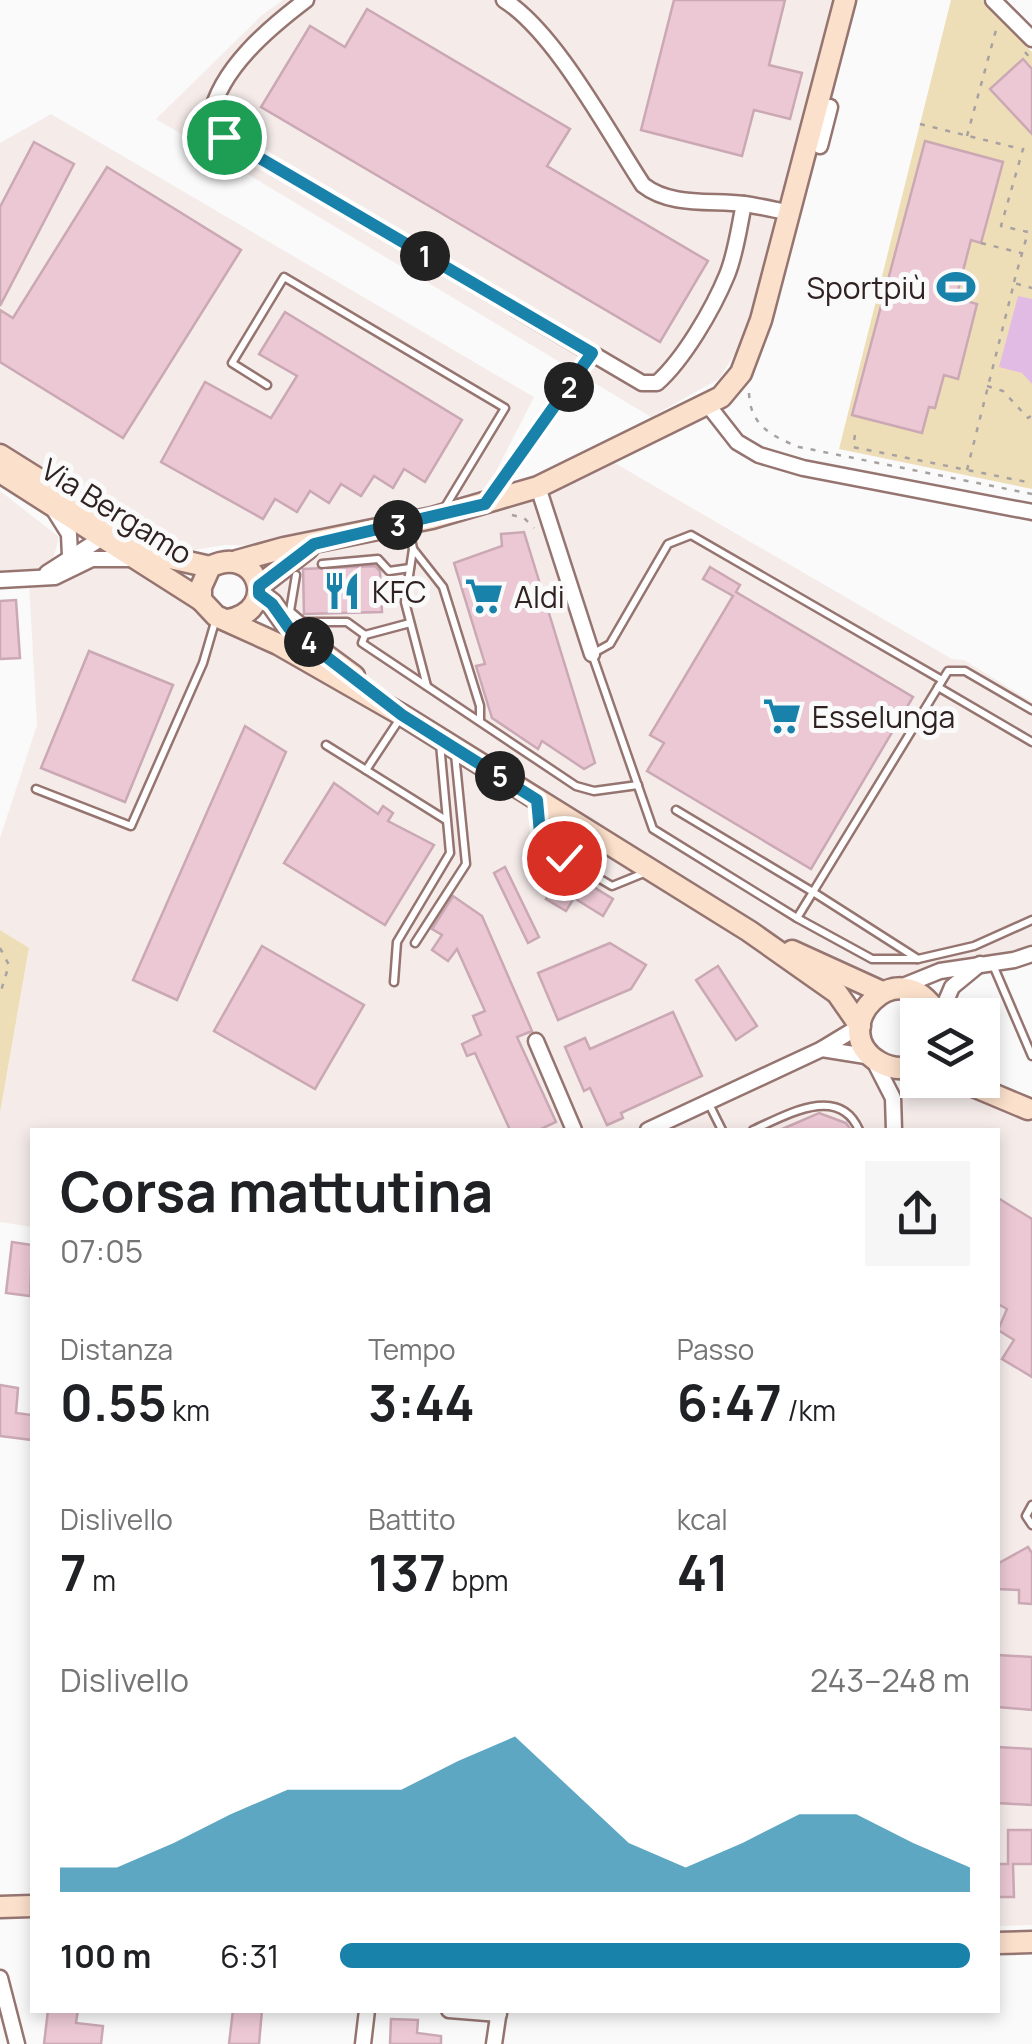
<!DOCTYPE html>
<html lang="it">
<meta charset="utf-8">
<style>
:root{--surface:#fff;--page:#f6f6f6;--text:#202124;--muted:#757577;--accent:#1982ab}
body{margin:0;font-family:Manrope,sans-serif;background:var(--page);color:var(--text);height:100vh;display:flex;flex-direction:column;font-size:38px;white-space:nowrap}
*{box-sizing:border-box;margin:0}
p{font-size:32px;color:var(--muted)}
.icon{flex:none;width:55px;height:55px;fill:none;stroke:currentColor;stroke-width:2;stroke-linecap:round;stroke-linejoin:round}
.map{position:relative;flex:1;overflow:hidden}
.sheet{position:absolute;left:30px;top:1128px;width:970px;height:885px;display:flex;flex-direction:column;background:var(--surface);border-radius:0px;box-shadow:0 5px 15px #0003}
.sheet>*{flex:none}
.controls{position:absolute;left:900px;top:998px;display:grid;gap:20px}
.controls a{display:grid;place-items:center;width:100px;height:100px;border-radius:0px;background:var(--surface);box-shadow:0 5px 15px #0003;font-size:50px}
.pin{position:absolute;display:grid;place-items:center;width:85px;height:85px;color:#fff;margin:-42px;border:5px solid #fff;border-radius:50%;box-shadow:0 2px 10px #0007}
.km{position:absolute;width:50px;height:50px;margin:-25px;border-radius:50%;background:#222;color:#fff;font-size:28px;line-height:50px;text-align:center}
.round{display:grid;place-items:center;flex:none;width:105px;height:105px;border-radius:0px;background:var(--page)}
.summary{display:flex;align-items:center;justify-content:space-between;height:170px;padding:0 30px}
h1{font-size:55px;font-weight:700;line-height:75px}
.stats{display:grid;grid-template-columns:repeat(3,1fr);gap:15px;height:170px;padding:10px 30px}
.stats div{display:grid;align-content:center}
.stats b{font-size:50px;font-weight:700}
.stats small{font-size:28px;font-weight:400}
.stats p{font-size:28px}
.chart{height:280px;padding:20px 30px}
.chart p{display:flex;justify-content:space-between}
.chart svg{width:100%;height:180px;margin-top:10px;fill:var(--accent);opacity:.7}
ul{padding:0 30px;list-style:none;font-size:32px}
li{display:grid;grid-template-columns:160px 120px 1fr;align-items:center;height:75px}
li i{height:25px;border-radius:12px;background:var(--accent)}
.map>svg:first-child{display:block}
.built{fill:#f5ecea}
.green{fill:#eedeb7}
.water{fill:#e2bbe5}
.building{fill:#ebc8d4;stroke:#caa8b4;stroke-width:2.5}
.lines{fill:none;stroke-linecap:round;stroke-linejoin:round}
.lane-casing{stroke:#967571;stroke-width:11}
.street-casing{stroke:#967571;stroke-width:19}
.secondary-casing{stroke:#967571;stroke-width:25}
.path{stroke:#a7a2a1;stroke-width:2.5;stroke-dasharray:5 8;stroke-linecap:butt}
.lane{stroke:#fff;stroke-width:6}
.street{stroke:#fff;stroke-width:14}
.secondary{stroke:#fbe0cb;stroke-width:20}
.route-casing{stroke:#fff;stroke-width:20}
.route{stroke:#1982ab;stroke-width:12}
.labels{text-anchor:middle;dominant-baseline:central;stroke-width:10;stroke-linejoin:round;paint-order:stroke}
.poi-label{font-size:30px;fill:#2f2220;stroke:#fafafa;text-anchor:start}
.street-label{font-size:30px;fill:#2f2220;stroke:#fafafa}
</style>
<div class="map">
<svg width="1032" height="2044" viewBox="0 0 1032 2044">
<rect width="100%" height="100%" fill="#fafafa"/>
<g class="built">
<polygon points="283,0 834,0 748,333 719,379 651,417 156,119 262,15"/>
<polygon points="51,114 534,397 482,499 270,546 225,545 176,553 0,447 0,143"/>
<polygon points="613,462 952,659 964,660 1032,702 1032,951 882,988 750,928 405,713 349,666 292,626 269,593 269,584 314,547 524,501 578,480"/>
<polygon points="0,491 59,537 53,560 39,572 0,576"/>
<polygon points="96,565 137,567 745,936 831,998 850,1024 818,1044 823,1054 867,1063 887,1099 887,1130 32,1130 32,1227 0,1222 0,1113 29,949 0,930 0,838 37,725 29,585 59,583"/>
<polygon points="910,1072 917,1073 918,1080 954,1082 1032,1116 1032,1925 998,1926 998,1130 897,1130 896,1101"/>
</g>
<g class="green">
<polygon points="951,0 982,0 1032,52 1032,489 839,449"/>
<polygon points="0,930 29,948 0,1113"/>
</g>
<polygon class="water" points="1018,296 1032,299 1032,384 1022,373 999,367"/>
<g class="building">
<polygon points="674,0 785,0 769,65 802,73 790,119 754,110 742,156 641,130"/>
<polygon points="367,9 570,129 547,166 708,261 660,342 261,107 310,26 345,47"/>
<polygon points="1023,59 1032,69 1032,134 990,89"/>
<polygon points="925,141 1003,162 981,243 971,240 956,298 977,304 958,379 944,375 935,408 929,407 922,433 852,415"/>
<polygon points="34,142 74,164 0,306 0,207"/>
<polygon points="107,167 241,250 123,438 0,362 0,310 13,318"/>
<polygon points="285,312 462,420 425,482 404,469 393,488 374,476 361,496 341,484 329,503 310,491 297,512 275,499 263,519 161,462 205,382 271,418 297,376 259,354"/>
<polygon points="524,532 595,763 584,769 542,741 538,749 492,718 476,666 485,664 454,563 502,546 501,534"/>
<polygon points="375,566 380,571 382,612 304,614 303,569"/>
<polygon points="710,567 740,585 736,592 913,697 811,869 647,771 664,743 650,735 733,596 703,579"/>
<polygon points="16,600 20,658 0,659 0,601"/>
<polygon points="89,651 173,685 125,802 41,768"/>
<polygon points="245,726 286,752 177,1000 133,980"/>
<polygon points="334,783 378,814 383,806 393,813 388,821 434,845 385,925 284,863"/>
<polygon points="573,855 593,867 584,881 613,899 603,916 574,898 566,911 546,899"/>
<polygon points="505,867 539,937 528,943 494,873"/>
<polygon points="453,896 482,916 532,1031 517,1037 556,1122 539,1130 510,1130 475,1053 467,1056 462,1044 481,1035 473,1016 485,1011 457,949 448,961 432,950 442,935 432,929"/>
<polygon points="610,943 646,965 631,989 558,1020 538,973"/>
<polygon points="262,946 364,1005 315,1089 214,1031"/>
<polygon points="718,966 757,1026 736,1040 696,980"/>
<polygon points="673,1012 702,1076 621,1113 623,1118 607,1125 590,1088 584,1091 565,1047 585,1038 590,1049"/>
<polygon points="819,1113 846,1123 851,1130 780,1130"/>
<polygon points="998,1198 1032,1219 1032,1377 1002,1359 1014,1340 998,1330 1007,1309 998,1304"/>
<polygon points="12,1242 32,1245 30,1296 6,1293"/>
<polygon points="0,1385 18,1388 16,1413 32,1415 32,1440 0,1436"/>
<polygon points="1028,1547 1032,1553 1032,1604 1019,1603 1019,1590 998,1589 999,1563"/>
<polygon points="998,1655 1032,1657 1032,1710 998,1707"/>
<polygon points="998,1747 1032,1749 1032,1805 998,1803"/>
<polygon points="1008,1830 1032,1830 1032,1864 1013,1864 1014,1897 998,1897 998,1864 1008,1864"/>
<polygon points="48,2010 78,2010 76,2023 103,2026 101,2044 44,2044"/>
<polygon points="233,2010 262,2010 259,2044 229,2044"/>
<polygon points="391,2019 418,2020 417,2033 441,2036 441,2044 390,2044"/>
</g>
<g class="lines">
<g class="lane-casing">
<g id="lane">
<polyline points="267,385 232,363 284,277 505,408 445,507"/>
<polyline points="409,527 413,549 405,602 427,686"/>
<polyline points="413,549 443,587 480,706 480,720"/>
<polyline points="322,564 378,559 389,571 410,568"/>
<polyline points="296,575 290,611 303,622 347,622 365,635"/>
<polyline points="410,623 365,635 362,643 576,786 594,791 638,785"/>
<polyline points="942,680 691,535 668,544 610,644 592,654 653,829 797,918 872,959 918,959 974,946 1032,920"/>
<polyline points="938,687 1032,742"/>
<polyline points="326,745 446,820"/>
<polyline points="366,770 401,717"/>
<polyline points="36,789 131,826 203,663 215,622"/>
<polyline points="538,806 541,844 564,858"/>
<polyline points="676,810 813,892 797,918"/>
<polyline points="595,876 612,886 644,873"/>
<polyline points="415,943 466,864 455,754"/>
<polyline points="918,959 813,892 948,671 965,671 1032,710"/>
<polyline points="993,965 1032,1056"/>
<polyline points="394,982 397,942 450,853 440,744"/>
<polyline points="709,1104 722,1130"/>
<path d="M753,1130C785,1116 839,1083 859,1130"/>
<polyline points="1032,1505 1026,1516 1032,1525"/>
</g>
</g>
<g class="street-casing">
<g id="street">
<path d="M306,0C269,28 220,69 211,116L224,137L642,383H657C684,359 713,309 727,275C736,253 739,227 744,204"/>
<path d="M504,0C556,33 608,132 643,185C671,207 711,200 744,204C760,206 775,210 791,213"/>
<polyline points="993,0 1032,39"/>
<polyline points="820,146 830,107"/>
<polyline points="708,405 737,442 759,455 803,468 1032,512"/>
<polyline points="538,487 592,654"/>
<polyline points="485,504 592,353"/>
<polyline points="54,510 69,534 70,556"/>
<polyline points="47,573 108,534"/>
<polyline points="0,580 55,577 92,559 134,559"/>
<polyline points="898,988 940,971 1014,960 1032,954"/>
<polyline points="940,1015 952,987 980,964"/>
<polyline points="536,1041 574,1130"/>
<polyline points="822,1049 872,1057 893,1098 894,1130"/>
<polyline points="648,1130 822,1049 860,1026"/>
<polyline points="0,1978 17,2044"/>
<polyline points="449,2010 499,2014"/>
<polyline points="363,2044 367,2010"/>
<polyline points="494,2044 499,2010"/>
</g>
</g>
<g class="secondary-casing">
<g id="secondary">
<polyline points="0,455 142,544 170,558 210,567"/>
<polyline points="0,472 201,600"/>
<polyline points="237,561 284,548 432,518 538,487 721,397 741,373 761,320 845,0"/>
<polyline points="259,586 308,548"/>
<polyline points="259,594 272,604 289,628 354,676"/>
<path d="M228,620C281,610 257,543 210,567L201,587V600L216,616L278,644L402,715L749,931L837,993L860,1026"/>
<polyline points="792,951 882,992"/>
<path d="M918,1065C904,1070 891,1069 879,1062C823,1029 899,946 938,1015"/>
<polyline points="959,1080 1028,1109"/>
<polyline points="0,1907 32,1906"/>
<polyline points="998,1943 1032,1942"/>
</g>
</g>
<g class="path">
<polyline points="1025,52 1032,60"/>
<polyline points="920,124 1021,149"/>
<polyline points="967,136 996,30 1000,31"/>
<polyline points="981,243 1021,253"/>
<polyline points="1014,282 1028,232 1001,226 1023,149 1032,151"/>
<polyline points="987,386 1003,391 1028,418 1032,415"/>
<path d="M749,393C750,425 771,436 799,447L1032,494"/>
<polyline points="855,435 853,447 1032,483"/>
<polyline points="967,470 1014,283 1032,288"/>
<polyline points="512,515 524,518 534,528"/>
<polyline points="0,948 9,965 0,994"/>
</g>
<use href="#lane" class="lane"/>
<use href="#street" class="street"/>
<use href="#secondary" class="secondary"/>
</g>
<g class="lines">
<g class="route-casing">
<polyline id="route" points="224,137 592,353 485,504 314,544 259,586 259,594 272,604 289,628 402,715 537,800 541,844 564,858"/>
</g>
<use href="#route" class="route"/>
</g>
<defs>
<g id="stadium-bare" transform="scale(3)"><path d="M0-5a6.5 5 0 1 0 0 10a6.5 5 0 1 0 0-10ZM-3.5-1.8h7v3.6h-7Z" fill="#1982ab" stroke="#fafafa" stroke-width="2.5" paint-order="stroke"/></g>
<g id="restaurant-bare" transform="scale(3)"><path d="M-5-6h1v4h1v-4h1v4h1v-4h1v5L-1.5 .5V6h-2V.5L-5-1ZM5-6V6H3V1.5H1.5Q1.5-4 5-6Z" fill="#1982ab" stroke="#fafafa" stroke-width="2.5" paint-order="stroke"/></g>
<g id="supermarket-bare" transform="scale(3)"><path d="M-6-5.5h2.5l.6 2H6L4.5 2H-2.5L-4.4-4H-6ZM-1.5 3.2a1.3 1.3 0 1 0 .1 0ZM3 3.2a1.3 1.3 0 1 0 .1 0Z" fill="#1982ab" stroke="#fafafa" stroke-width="2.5" paint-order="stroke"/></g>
</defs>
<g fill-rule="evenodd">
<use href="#stadium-bare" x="956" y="287"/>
<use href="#restaurant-bare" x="342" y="591"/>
<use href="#supermarket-bare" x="484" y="596"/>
<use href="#supermarket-bare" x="782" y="716"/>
</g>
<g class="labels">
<g class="poi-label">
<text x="926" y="287" text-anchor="end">Sportpiù</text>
<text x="372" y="591">KFC</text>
<text x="514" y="596">Aldi</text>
<text x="812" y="716">Esselunga</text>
</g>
<g class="street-label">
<text transform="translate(117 511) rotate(32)">Via Bergamo</text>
</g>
</g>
</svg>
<div class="controls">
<a><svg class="icon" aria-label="layers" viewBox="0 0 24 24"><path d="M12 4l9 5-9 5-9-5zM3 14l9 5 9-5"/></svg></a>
</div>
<div class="pin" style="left:224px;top:137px;background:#1e9e55"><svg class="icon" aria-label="arrive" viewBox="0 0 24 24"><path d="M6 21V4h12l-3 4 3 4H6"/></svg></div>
<div class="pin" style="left:564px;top:858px;background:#d93025"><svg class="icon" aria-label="check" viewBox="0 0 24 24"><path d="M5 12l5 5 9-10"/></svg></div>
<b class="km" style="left:425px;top:256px">1</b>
<b class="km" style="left:569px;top:387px">2</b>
<b class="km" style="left:398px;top:525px">3</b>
<b class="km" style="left:309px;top:642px">4</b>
<b class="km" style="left:500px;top:776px">5</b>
<section class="sheet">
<div class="summary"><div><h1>Corsa mattutina</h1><p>07:05</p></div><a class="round"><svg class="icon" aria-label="share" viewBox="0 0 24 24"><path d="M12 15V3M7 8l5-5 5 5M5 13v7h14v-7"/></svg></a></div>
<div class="stats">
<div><p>Distanza</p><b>0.55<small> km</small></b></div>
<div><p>Tempo</p><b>3:44</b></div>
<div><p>Passo</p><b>6:47<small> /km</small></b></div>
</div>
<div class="stats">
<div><p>Dislivello</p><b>7<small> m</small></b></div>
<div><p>Battito</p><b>137<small> bpm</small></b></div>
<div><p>kcal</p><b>41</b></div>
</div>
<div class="chart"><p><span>Dislivello</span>243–248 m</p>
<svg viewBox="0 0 160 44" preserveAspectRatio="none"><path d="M0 44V38L10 38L20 32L30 25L40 19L50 19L60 19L70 12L80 6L90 19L100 32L110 38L120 32L130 25L140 25L150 32L160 38V44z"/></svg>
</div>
<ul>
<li><b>100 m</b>6:31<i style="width:100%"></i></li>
</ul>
</section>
</div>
